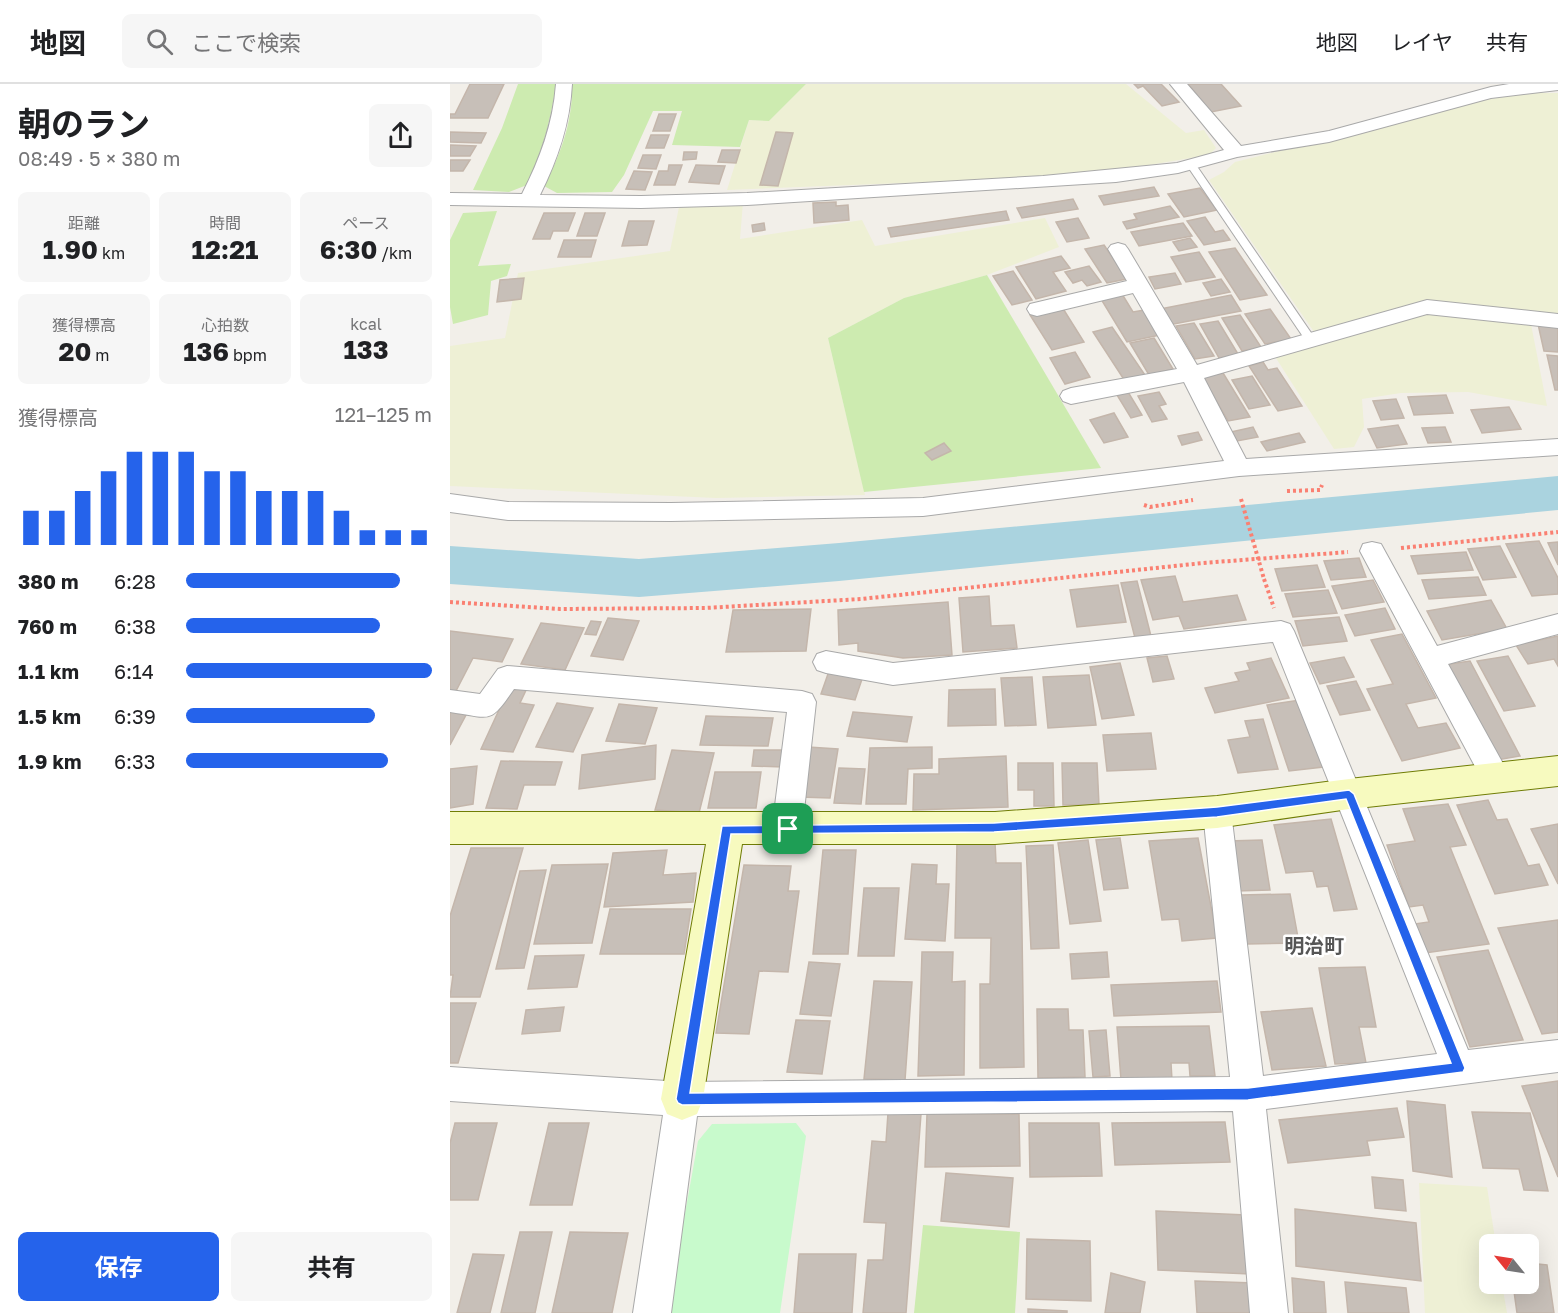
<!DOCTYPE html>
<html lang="ja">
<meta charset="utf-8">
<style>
:root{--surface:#fff;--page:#f6f6f6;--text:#202124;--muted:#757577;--line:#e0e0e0;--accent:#2563eb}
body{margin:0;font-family:"Golos Text","Noto Sans JP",sans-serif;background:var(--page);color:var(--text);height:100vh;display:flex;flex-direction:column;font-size:22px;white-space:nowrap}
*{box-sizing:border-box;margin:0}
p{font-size:20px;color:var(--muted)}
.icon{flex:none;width:33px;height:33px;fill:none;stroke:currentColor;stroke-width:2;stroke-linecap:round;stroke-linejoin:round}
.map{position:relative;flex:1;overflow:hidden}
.drawer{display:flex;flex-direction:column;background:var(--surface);width:450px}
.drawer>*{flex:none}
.needle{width:39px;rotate:300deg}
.controls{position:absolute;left:1029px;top:1150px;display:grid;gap:12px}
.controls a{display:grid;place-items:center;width:60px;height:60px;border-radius:9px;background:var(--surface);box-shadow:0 6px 24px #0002;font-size:30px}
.pin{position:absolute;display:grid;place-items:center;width:51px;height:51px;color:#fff;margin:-26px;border-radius:12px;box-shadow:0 3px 9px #0006}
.round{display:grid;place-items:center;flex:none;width:63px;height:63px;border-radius:9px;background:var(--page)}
.overview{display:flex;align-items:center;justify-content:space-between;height:102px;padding:0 18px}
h1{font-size:33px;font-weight:700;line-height:45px}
.metrics{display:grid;grid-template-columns:repeat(3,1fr);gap:9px;height:102px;padding:6px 18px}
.metrics div{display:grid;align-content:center;border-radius:9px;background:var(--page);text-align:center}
.metrics b{font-size:26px;font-weight:700}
.metrics small{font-size:16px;font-weight:400}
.metrics p{font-size:16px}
.chart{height:168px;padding:12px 18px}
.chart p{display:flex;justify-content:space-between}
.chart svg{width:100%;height:108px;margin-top:6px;stroke:var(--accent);stroke-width:6}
.action{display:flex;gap:12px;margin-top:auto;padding:12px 18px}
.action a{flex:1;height:69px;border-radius:9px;background:var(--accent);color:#fff;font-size:24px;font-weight:700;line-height:69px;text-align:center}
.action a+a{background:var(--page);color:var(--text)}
ul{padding:0 18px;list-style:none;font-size:20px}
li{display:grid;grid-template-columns:96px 72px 1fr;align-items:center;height:45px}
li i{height:15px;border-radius:8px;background:var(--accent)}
header{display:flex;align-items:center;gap:36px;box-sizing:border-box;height:84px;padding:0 30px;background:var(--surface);border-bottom:2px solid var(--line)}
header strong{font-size:28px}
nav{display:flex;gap:33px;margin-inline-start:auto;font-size:21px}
.search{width:420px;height:54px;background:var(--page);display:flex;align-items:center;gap:15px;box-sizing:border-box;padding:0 21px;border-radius:9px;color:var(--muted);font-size:22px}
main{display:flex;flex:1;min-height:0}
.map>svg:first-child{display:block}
.farmland{fill:#eef0d5}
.grass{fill:#cdebb0}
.park{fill:#c8facc}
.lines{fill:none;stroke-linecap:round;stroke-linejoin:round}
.river{fill:#aad3df;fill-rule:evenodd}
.building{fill:#c7bfb8;stroke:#c4b6ab;stroke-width:1.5}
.lane-casing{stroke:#a9a9a9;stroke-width:2}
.street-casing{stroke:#a9a9a9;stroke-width:2}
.secondary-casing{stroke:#707d05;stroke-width:2}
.path{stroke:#fa8072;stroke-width:4;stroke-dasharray:3 3;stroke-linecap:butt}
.lane{fill:#fff;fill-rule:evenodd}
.street{fill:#fff;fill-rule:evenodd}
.secondary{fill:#f7fabf;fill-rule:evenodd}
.path-bridge{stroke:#fa8072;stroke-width:4;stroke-dasharray:3 3;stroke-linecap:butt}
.route{fill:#2563eb;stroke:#fff;stroke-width:1.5;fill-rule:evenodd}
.labels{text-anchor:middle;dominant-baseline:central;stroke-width:5;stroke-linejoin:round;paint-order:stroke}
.neighbourhood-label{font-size:20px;font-weight:bold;fill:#555;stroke:#fff}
</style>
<header>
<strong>地図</strong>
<div class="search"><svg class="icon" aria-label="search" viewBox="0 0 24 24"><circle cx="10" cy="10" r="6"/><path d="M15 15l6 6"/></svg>ここで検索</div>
<nav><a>地図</a><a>レイヤ</a><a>共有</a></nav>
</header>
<main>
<section class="drawer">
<div class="overview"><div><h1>朝のラン</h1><p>08:49 · 5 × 380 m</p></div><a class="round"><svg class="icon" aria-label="share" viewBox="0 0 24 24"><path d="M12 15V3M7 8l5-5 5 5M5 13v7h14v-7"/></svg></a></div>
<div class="metrics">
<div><p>距離</p><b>1.90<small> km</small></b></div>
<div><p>時間</p><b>12:21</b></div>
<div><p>ペース</p><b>6:30<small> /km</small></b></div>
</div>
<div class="metrics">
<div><p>獲得標高</p><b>20<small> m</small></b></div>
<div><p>心拍数</p><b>136<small> bpm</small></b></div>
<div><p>kcal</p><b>133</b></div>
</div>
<div class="chart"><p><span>獲得標高</span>121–125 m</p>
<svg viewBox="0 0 160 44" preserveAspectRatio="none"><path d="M5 44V30M15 44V30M25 44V22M35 44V14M45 44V6M55 44V6M65 44V6M75 44V14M85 44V14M95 44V22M105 44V22M115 44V22M125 44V30M135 44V38M145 44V38M155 44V38"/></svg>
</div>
<ul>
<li><b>380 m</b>6:28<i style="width:87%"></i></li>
<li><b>760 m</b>6:38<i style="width:79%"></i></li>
<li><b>1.1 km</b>6:14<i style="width:100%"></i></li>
<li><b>1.5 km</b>6:39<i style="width:77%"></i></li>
<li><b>1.9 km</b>6:33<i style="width:82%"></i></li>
</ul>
<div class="action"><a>保存</a><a>共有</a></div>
</section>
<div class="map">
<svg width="1108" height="1229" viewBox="0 0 1108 1229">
<rect width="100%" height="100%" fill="#f2efe9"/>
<g class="farmland">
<polygon points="356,0 676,0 736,49 754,46 766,64 759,71 699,81 581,94 277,106 299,36 319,37"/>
<polygon points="1077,9 1108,9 1108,233 1079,230 1097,322 1018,308 951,309 912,315 914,343 904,363 884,365 824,271 871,258 759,96 774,88 785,78 1035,16"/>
<polygon points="293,118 290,155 412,136 425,162 595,134 609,163 537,191 454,214 378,254 415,411 266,414 0,402 0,262 55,254 68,189 220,167 229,123"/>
<polygon points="969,1099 1037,1103 1046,1161 1040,1161 1040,1200 1052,1200 1057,1229 975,1229"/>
</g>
<g class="grass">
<path d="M68,0H106C101,36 92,68 77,101L59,108L23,106L52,44Z"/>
<path d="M122,0H356L319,37L299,36L290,63L222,61L232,27H203L174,91L162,108L107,109L94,102C111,70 123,37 122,0Z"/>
<polygon points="47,127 28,182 61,180 57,192 41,197 38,231 3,240 0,223 0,156 13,129"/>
<polygon points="537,191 651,384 414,408 378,254 454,214"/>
<polygon points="473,1141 570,1148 565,1229 464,1229"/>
</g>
<polygon class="park" points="346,1039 356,1052 330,1229 217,1229 248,1057 262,1040"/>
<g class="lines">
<polygon class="river" points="1108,392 1108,426 389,497 189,513 0,500 0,462 189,475 389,459"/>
</g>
<g class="building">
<polygon points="20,0 54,0 38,34 0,34 0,30 5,30"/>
<polygon points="684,0 711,0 729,18 712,22 693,2 688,4"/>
<polygon points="738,0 771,0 791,22 761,28"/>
<polygon points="209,30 226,30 220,47 203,47"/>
<polygon points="0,48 36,49 31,59 0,58"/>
<polygon points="326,48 343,49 328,102 310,101"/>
<polygon points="201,51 219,51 214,64 196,64"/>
<polygon points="0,61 26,62 20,72 0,72"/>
<polygon points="272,66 290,66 286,79 268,78"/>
<polygon points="234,68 247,68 246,75 233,76"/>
<polygon points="193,71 211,71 206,85 188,84"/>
<polygon points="0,76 20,76 13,87 0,87"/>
<polygon points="219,81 232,81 225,101 204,101 209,87 218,87"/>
<polygon points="246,81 275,82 269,100 239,98"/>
<polygon points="184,87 202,88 195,106 176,105"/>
<polygon points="704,103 709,112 654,121 649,112"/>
<polygon points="750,104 767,126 734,133 718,110"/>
<polygon points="623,115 628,125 572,134 567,124"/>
<polygon points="386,118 386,122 398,121 399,136 364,139 363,119"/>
<polygon points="720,122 729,133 677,145 673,138 687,135 684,130"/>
<polygon points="556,127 559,136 441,153 438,144"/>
<polygon points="94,129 125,129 118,147 103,147 100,155 83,155"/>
<polygon points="135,129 155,129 147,152 127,152"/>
<polygon points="755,133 765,148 773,146 780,156 754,161 737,137"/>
<polygon points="628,134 639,154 617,158 606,138"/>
<polygon points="179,137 204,137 197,161 172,162"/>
<polygon points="314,139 315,146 303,148 302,141"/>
<polygon points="733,139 742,152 689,162 681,148"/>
<polygon points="740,154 747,163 729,167 723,158"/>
<polygon points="114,156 146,156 141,173 108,173"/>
<polygon points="654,161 677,195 657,199 635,165"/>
<polygon points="785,164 817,211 790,216 759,168"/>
<polygon points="749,168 765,193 736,198 721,173"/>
<polygon points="611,172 620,184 603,188 616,207 586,215 566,183"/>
<polygon points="639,182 651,198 637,202 632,196 623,199 615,188"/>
<polygon points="563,187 582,216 562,221 543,192"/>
<polygon points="725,189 731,200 705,205 699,193"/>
<polygon points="74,194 71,215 47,218 50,196"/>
<polygon points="771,195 780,208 761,212 753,199"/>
<polygon points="672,210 683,228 694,226 710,251 677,258 651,215"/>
<polygon points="781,211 791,227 719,241 710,225"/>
<polygon points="612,223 634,258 602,266 580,231"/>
<polygon points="820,225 841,255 815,260 795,230"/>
<polygon points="790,231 811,263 792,267 772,234"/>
<polygon points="768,237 788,270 769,274 750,240"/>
<polygon points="744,239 764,272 745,275 726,242"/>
<polygon points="1088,240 1108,241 1108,268 1094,267"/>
<polygon points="662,243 695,291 675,297 643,248"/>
<polygon points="704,254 723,285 699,291 680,259"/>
<polygon points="625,268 640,293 615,300 600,274"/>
<polygon points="1097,271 1108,272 1108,306 1105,306"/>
<polygon points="813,278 818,286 827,284 852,322 828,327 799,282"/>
<polygon points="773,289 800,333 778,337 752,293"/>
<polygon points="802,292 820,321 799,325 782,296"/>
<polygon points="678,308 692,331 681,334 667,311"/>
<polygon points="709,308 716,320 709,322 717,335 702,338 688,312"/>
<polygon points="996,311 1003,329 964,331 958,313"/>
<polygon points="946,315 954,334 931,336 923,317"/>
<polygon points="1059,323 1071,345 1032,349 1021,326"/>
<polygon points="664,329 678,353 654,359 640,336"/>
<polygon points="948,341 957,360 927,364 918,345"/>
<polygon points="803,343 808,353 787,357 781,348"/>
<polygon points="995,343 1001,358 978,359 972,344"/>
<polygon points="748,348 752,356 732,361 728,352"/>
<polygon points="849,349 855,358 817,367 811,358"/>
<polygon points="494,359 501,367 482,376 475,369"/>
<polygon points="1089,457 1108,494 1108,510 1082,512 1056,460"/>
<polygon points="1108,458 1108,481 1098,459"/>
<polygon points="1050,462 1066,493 1033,496 1018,465"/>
<polygon points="1016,468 1023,486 968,490 961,472"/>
<polygon points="909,474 916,493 881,496 874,477"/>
<polygon points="867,481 875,503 832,507 825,485"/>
<polygon points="725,492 733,518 787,511 796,536 734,545 729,532 703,536 691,496"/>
<polygon points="1028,493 1036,511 979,515 972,496"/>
<polygon points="923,496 934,518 892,525 882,502"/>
<polygon points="687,497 701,552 685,554 671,499"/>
<polygon points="668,501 676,538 627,543 620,506"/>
<polygon points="878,506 887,529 843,533 835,510"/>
<polygon points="539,512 541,542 564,541 567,564 513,568 509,514"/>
<polygon points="1041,516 1057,545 992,556 977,527"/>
<polygon points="498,518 502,571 453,574 408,567 408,559 389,561 388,526"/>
<polygon points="935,524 945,545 905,552 895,531"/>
<polygon points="361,525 356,567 276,568 283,526"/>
<polygon points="889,533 897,557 853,562 845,537"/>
<polygon points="158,534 189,537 173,576 141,572"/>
<polygon points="141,537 151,538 146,551 135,550"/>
<polygon points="91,539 134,544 115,586 71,580"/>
<polygon points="0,547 63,555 52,578 23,574 6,607 0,606"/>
<polygon points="952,550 986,614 956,620 968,644 996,639 1010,664 952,677 917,605 943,600 921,556"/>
<polygon points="1108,552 1108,582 1104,575 1078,580 1066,561"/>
<polygon points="717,572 724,595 703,598 697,574"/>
<polygon points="1058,572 1085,622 1054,627 1027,577"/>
<polygon points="894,573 904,593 870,600 860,579"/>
<polygon points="821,574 839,614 765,629 755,604 789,597 785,589 800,586 797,579"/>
<polygon points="1020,577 1070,672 1041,677 993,581"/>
<polygon points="670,579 684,631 652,635 640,583"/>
<polygon points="379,587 413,592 405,616 371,610"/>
<polygon points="639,591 646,641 598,644 593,593"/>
<polygon points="582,593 586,641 555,642 551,594"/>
<polygon points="906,597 920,626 890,631 877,602"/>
<polygon points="60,602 77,604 70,619 84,621 63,668 31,665"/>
<polygon points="545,605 546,641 498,642 499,606"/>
<polygon points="850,616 873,683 839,687 817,621"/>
<polygon points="107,619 143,624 123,668 86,663"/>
<polygon points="169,620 207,624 195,660 156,657"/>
<polygon points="0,628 16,631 0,661"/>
<polygon points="403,628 462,633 457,658 397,652"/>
<polygon points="256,632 323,634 318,662 250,661"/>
<polygon points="813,635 828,685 788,689 778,656 800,653 795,637"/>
<polygon points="701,649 706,685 657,687 653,651"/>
<polygon points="206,661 205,695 129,705 132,671"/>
<polygon points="358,663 388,665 380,714 349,713"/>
<polygon points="482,663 482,684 458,685 456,720 416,720 420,664"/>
<polygon points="222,666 264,669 249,729 205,726"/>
<polygon points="304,666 336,666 333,683 302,682"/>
<polygon points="556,672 558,723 463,726 464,690 489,690 489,675"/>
<polygon points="51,677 112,678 105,701 74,701 67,725 36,724"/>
<polygon points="568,679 603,679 604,722 584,722 584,706 568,706"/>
<polygon points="612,679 647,679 649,721 613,721"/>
<polygon points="27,682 23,720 0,724 0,685"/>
<polygon points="389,684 415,685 411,720 384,719"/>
<polygon points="265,688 311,688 306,724 258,724"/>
<polygon points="1038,716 1047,736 1057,735 1078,782 1089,780 1098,801 1045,810 1007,721"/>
<polygon points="998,720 1016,761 1000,763 1039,860 975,869 964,840 979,838 973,821 959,823 937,761 965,757 953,725"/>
<polygon points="881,735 907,825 884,827 878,802 867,803 863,787 836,789 824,741"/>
<polygon points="1108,740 1108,800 1081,745"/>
<polygon points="670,754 678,804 654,806 646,756"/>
<polygon points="748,754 767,854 732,857 729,835 712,836 699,757"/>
<polygon points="638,756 651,837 620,840 608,759"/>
<polygon points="812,756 820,806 786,807 778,757"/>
<polygon points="507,758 545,758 546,779 571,779 574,983 530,984 530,900 540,900 541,854 505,854"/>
<polygon points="603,761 609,864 581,865 576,762"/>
<polygon points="21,764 73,764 30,913 0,913 3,891 0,891 0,832"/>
<polygon points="217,766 213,791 246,789 243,818 154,823 163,769"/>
<polygon points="373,766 406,766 398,870 363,870"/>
<polygon points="158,780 142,859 84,860 102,781"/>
<polygon points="462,780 487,781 486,800 499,800 495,857 455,855"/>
<polygon points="294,781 341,782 338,807 349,807 338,888 309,887 299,950 266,949"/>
<polygon points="96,786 74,884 46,885 70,787"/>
<polygon points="414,804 449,804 444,872 408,872"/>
<polygon points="840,810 849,859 797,860 790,811"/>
<polygon points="160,825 241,825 234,870 150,870"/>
<polygon points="1108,836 1108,948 1092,950 1048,844"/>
<polygon points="1038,866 1073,956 1020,963 987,873"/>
<polygon points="472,868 503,868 502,898 515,897 514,991 468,992"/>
<polygon points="657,868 659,893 622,895 620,870"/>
<polygon points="134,871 127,903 78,905 85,872"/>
<polygon points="359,878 390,880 381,932 350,930"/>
<polygon points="915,883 926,943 909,943 916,979 885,980 869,884"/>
<polygon points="424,897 462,898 455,996 414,995"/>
<polygon points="767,897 771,928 664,932 661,901"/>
<polygon points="0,919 26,919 8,979 0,979"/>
<polygon points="114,923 110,947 72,950 76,926"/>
<polygon points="862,924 876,982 822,986 811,928"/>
<polygon points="587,925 618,925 619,946 633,946 635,993 588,994"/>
<polygon points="346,936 380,937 372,990 337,988"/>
<polygon points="759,942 765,992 740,992 739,979 721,979 722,996 671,996 667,943"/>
<polygon points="656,946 660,992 643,993 639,947"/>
<polygon points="1108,997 1108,1093 1072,1002"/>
<polygon points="957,1017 995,1021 1002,1093 963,1087"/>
<polygon points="947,1024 954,1053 917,1057 920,1071 838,1079 829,1036"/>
<polygon points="1022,1028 1080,1029 1098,1107 1074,1106 1069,1085 1033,1084"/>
<polygon points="438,1029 471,1030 456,1229 413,1229 418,1176 433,1176 436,1139 414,1138 422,1057 436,1058"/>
<polygon points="477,1030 569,1030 570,1082 475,1083"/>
<polygon points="775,1038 780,1078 665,1081 662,1039"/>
<polygon points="5,1039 47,1039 28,1116 0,1116 0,1059"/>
<polygon points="99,1039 139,1039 122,1121 80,1121"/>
<polygon points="579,1039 649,1039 652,1092 580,1093"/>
<polygon points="496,1089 563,1094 559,1143 491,1137"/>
<polygon points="922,1093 953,1096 956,1127 925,1124"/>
<polygon points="845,1125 966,1139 971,1197 846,1182"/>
<polygon points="706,1127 796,1131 800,1190 708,1186"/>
<polygon points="70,1148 102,1148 85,1229 51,1229"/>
<polygon points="120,1148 178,1149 162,1229 102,1229"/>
<polygon points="577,1155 640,1157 641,1217 576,1215"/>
<polygon points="23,1170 54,1171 40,1229 7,1229"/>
<polygon points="349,1170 406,1170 402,1229 344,1229"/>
<polygon points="1078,1179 1097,1181 1104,1229 1067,1229 1063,1200 1078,1200"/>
<polygon points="661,1189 695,1198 690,1229 655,1229"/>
<polygon points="842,1194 874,1198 876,1229 844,1229"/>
<polygon points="745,1197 804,1199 807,1229 747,1229"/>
<polygon points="895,1198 956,1204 959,1229 898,1229"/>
<polygon points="578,1225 617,1227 617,1229 578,1229"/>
</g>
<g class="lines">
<g class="lane-casing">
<polygon id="lane" points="738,78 744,78 866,256 866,260 858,260 736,80"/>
</g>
<g class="street-casing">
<g id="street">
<path d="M106,0H122C120,40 108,75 90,111L191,112L297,109L593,92L727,79L774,66L720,0H737L791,62L879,47L1041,3L1059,0H1108V6L1041,14L879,58L787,73L728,89L666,98L297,121L191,124L0,121V109L72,110C90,75 103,40 106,0Z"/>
<polygon points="668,159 675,161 678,165 747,281 977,216 1108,230 1108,244 977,230 754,294 796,375 1108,355 1108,371 789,392 473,432 221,437 58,436 0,428 0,410 58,418 221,419 473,414 774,377 734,298 621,320 613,317 610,312 613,307 621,304 727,285 683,209 587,232 580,230 577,225 580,220 677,197 658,165 661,161"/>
<polygon points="922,458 931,460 987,562 1108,530 1108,550 998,580 1056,685 1060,694 1056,703 1046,706 1036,703 910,467 913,460"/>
<polygon points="831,537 840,540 844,547 1018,966 1108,956 1108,988 816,1025 838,1229 800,1229 783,1027 247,1032 221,1229 183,1229 213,1031 0,1017 0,983 232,998 780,993 753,728 757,719 767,715 777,719 781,728 813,992 987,970 823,558 443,601 376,589 367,586 363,578 367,570 376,567 443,579"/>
<path d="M57,582L352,607L362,610L366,618L352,745L347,754L337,758L327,754L322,745L337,628L64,605C39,641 42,634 0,628V606L30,610L48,585Z"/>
</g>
</g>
<g class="secondary-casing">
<polygon id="secondary" points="1108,672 1108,702 899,725 767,744 545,760 292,760 253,1015 247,1030 232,1036 217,1030 211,1015 256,760 0,760 0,728 545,728 767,712 899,695"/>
</g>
<g class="path">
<polyline points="837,407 870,406 872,401"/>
<polyline points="694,421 700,423 743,416"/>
<polyline points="951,464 1108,448"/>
<polyline points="814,495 824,524"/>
<polyline points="0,518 110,525 255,524 411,515 753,479 898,468"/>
</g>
<use href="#lane" class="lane"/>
<use href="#street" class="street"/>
<use href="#secondary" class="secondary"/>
<polyline class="path-bridge" points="791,415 814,495"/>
</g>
<path class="route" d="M899,706L904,710L1015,984L1013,988L798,1016L232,1021L228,1019L226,1015L272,742L544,739L767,723ZM896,715L1001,979L798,1004L240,1009L281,750L544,748L767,733Z"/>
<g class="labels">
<g class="neighbourhood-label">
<text x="864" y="861">明治町</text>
</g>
</g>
</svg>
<div class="controls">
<a><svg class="needle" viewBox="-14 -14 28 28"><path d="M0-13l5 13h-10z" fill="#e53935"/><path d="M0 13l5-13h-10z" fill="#757577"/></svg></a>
</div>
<div class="pin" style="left:338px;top:745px;background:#1e9e55"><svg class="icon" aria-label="arrive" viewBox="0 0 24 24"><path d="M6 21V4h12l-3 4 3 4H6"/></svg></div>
</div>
</main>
